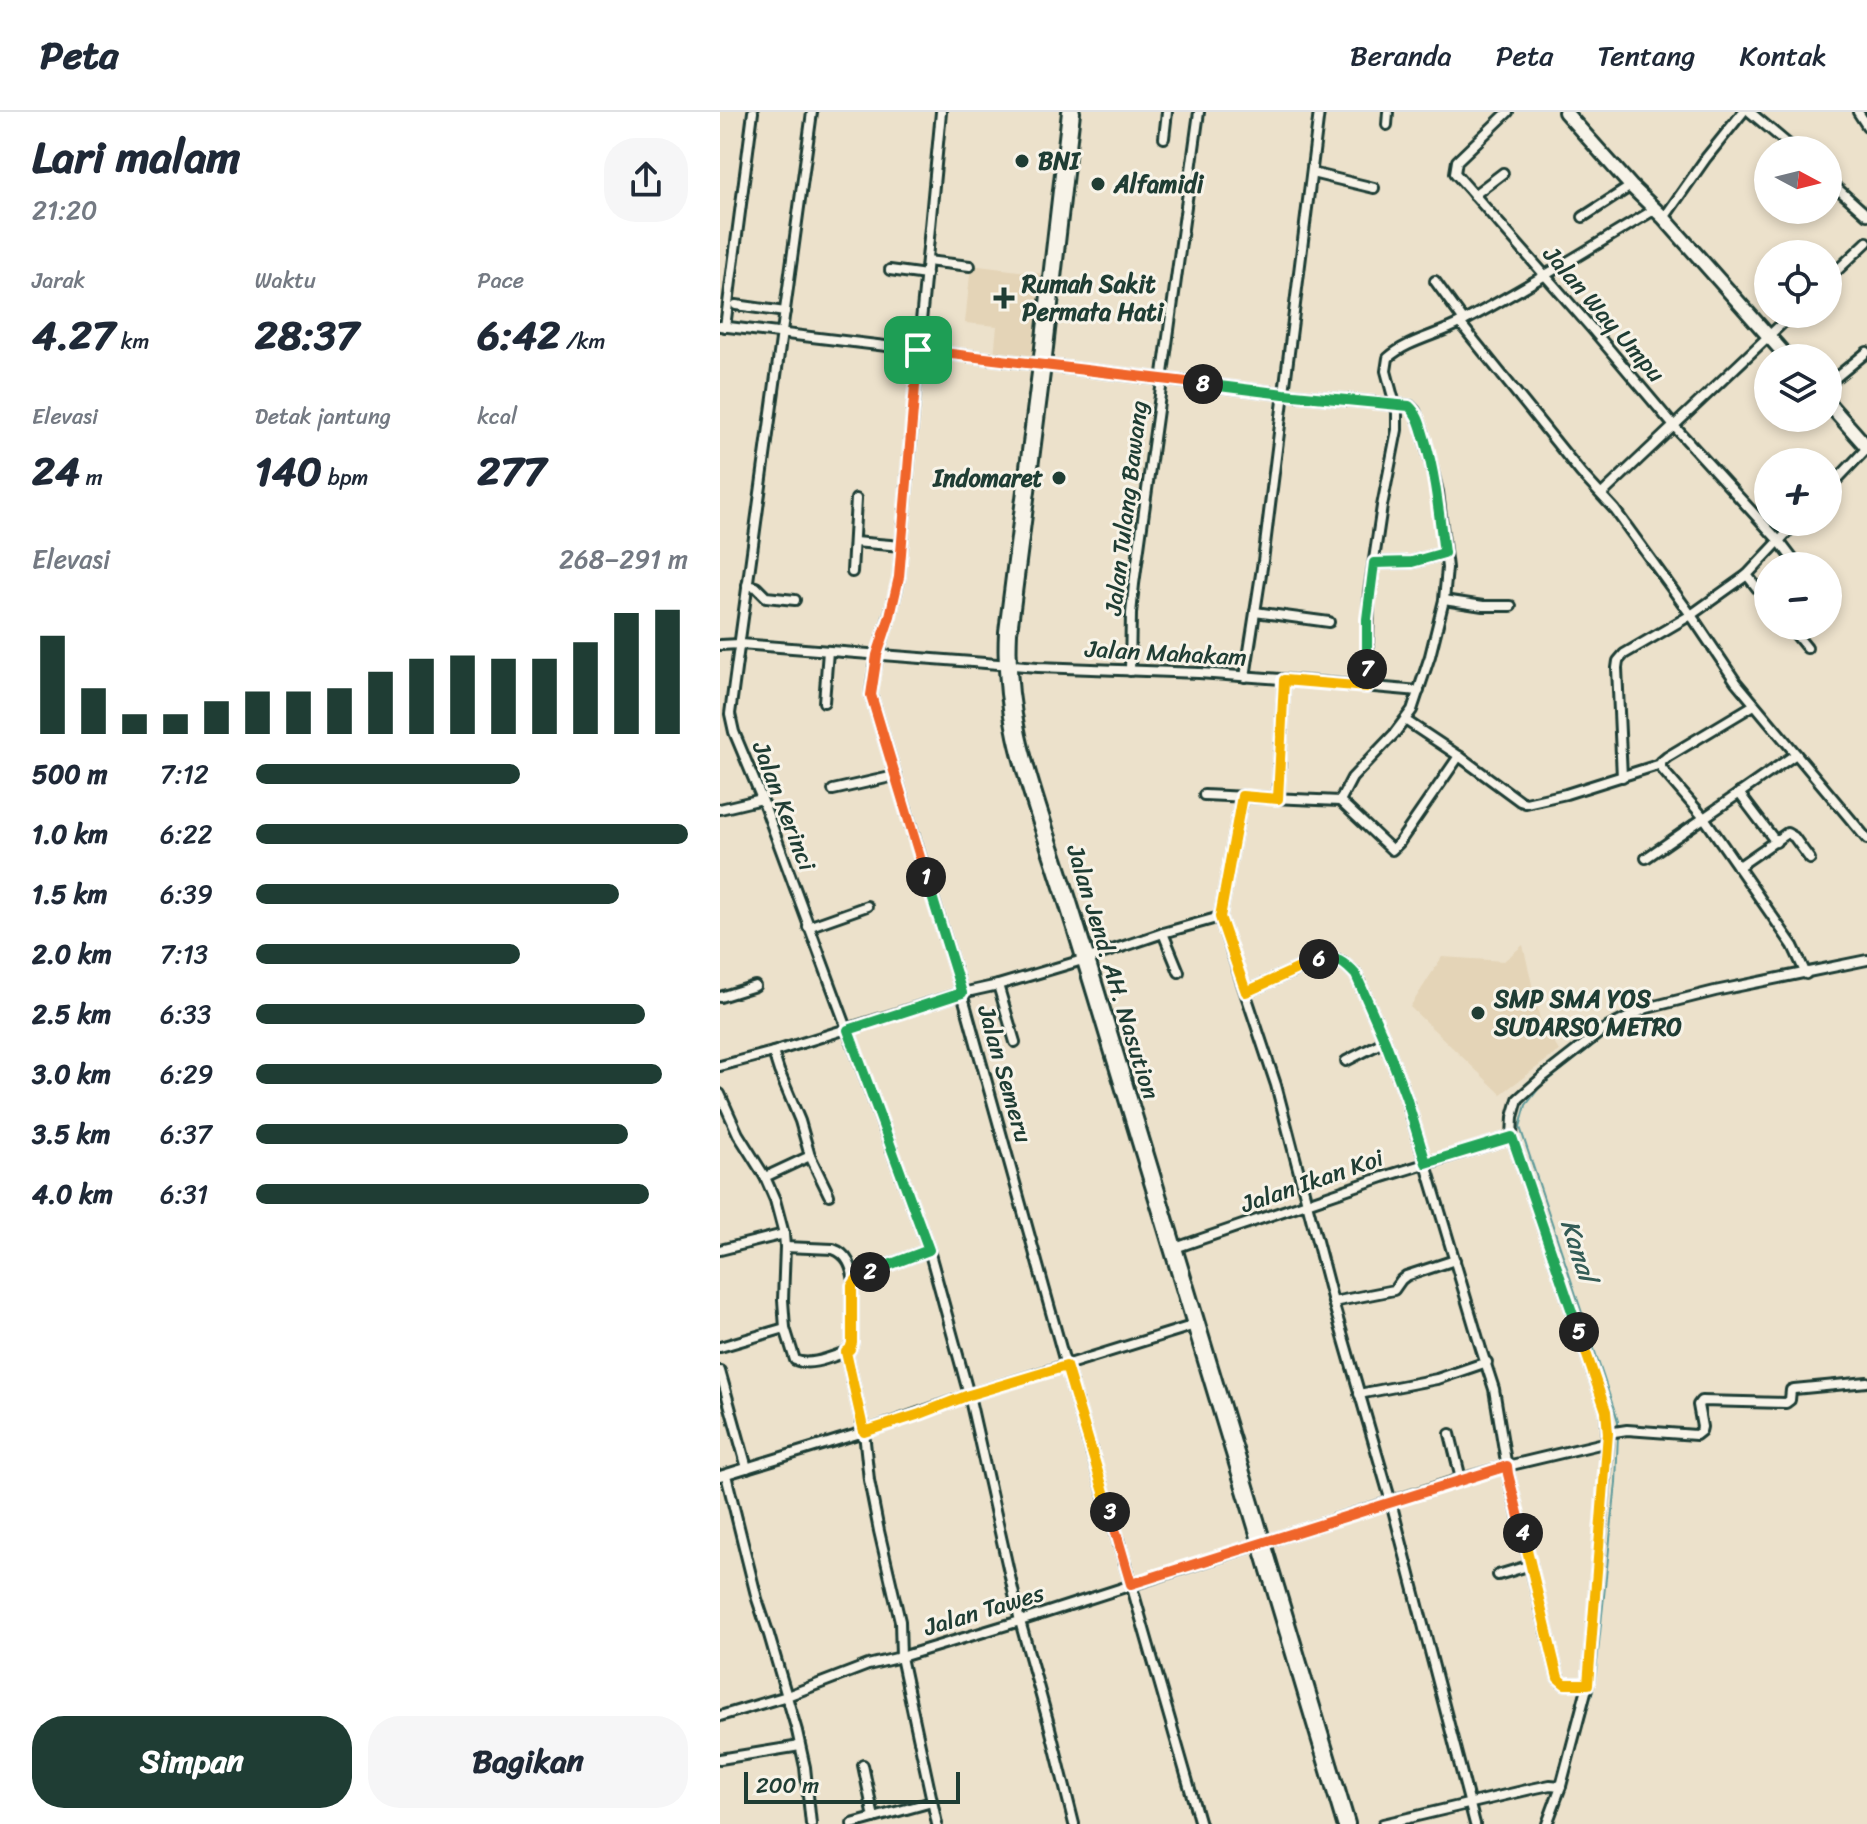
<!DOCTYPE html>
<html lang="id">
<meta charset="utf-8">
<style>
:root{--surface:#fff;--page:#f6f6f7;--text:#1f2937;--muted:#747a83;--line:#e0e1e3;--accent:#1f3d34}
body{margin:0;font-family:Sriracha,sans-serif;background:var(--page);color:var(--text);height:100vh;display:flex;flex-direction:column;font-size:30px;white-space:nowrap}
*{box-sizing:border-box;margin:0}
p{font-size:26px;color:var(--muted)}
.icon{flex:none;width:44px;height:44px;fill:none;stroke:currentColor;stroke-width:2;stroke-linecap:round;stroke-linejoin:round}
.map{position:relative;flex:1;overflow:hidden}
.sheet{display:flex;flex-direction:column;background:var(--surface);width:720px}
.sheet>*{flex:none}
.needle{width:52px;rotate:97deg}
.controls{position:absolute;left:1034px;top:24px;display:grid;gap:16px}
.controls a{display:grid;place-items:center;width:88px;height:88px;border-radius:50%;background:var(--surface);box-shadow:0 4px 12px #0003;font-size:40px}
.scale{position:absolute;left:24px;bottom:20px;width:216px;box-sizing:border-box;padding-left:8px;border:4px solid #1f3d34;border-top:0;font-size:22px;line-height:28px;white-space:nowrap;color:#1f3d34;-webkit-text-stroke:6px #f7f3e8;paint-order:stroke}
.pin{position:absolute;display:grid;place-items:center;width:68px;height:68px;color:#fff;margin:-34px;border-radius:16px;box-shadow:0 4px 12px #0006}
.km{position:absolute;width:40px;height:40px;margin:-20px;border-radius:50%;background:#222;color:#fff;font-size:22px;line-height:40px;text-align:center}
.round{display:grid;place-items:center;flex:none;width:84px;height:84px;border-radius:32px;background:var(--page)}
.headline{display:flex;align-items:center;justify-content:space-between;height:136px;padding:0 32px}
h1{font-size:44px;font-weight:700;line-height:60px}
.stats{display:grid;grid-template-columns:repeat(3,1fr);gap:12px;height:136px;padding:8px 32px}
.stats div{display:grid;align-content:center}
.stats b{font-size:40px;font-weight:700}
.stats small{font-size:22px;font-weight:400}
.stats p{font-size:22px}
.chart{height:224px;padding:16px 32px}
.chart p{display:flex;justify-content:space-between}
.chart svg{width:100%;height:144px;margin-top:8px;stroke:var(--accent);stroke-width:6}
.button{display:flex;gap:16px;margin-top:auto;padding:16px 32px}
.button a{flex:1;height:92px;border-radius:32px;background:var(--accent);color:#fff;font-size:32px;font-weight:700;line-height:92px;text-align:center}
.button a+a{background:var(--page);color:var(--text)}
ul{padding:0 32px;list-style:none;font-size:26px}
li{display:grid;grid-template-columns:128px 96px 1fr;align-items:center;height:60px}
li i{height:20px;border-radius:10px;background:var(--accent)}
header{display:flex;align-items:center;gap:48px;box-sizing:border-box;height:112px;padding:0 40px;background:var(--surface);border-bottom:2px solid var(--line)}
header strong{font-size:38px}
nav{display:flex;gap:44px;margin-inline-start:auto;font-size:28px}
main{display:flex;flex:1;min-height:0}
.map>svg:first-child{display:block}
.built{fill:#e4d4b7}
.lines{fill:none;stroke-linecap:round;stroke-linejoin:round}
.stream{stroke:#5d9a9b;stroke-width:2}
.street-casing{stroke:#1f3d34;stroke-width:14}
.secondary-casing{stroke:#1f3d34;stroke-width:18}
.highway-casing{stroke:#1f3d34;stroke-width:22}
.street{stroke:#f7f3e8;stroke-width:8}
.secondary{stroke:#f7f3e8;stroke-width:12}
.highway{stroke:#f7f3e8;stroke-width:16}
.split-1-casing{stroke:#fff;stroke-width:16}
.split-2-casing{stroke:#fff;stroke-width:16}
.split-3-casing{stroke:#fff;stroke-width:16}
.split-4-casing{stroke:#fff;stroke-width:16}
.split-5-casing{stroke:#fff;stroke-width:16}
.split-6-casing{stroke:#fff;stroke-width:16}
.split-7-casing{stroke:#fff;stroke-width:16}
.split-8-casing{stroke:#fff;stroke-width:16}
.split-9-casing{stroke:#fff;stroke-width:16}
.split-1{stroke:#f0652b;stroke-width:10}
.split-2{stroke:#22a559;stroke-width:10}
.split-3{stroke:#f5b400;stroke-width:10}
.split-4{stroke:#f0652b;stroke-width:10}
.split-5{stroke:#f5b400;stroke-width:10}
.split-6{stroke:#22a559;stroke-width:10}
.split-7{stroke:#f5b400;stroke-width:10}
.split-8{stroke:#22a559;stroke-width:10}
.split-9{stroke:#f0652b;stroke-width:10}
.poi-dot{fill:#1f3d34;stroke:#f7f3e8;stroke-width:3}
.labels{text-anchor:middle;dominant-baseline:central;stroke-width:6;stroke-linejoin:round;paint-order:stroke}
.poi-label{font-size:24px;font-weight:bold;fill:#1f3d34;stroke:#f7f3e8;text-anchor:start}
.street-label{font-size:24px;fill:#1f3d34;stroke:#f7f3e8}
.water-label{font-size:26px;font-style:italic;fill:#345c56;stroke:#f7f3e8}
</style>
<header>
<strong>Peta</strong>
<nav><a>Beranda</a><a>Peta</a><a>Tentang</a><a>Kontak</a></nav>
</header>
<main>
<section class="sheet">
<div class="headline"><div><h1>Lari malam</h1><p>21:20</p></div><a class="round"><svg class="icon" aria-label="share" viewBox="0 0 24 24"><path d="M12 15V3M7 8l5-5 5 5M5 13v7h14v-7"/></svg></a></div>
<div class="stats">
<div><p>Jarak</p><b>4.27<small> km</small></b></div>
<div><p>Waktu</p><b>28:37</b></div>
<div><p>Pace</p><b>6:42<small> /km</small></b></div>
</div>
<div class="stats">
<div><p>Elevasi</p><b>24<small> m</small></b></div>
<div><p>Detak jantung</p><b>140<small> bpm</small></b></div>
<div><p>kcal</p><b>277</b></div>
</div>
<div class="chart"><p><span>Elevasi</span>268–291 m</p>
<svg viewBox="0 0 160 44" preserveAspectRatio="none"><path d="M5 44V14M15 44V30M25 44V38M35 44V38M45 44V34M55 44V31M65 44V31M75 44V30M85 44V25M95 44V21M105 44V20M115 44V21M125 44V21M135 44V16M145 44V7M155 44V6"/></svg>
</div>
<ul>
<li><b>500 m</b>7:12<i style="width:61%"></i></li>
<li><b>1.0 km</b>6:22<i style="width:100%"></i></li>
<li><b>1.5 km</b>6:39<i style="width:84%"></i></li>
<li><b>2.0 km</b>7:13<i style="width:61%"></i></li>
<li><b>2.5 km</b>6:33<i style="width:90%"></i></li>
<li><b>3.0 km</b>6:29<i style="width:94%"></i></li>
<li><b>3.5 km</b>6:37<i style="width:86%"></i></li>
<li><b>4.0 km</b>6:31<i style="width:91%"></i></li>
</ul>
<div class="button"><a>Simpan</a><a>Bagikan</a></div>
</section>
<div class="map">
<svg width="1147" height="1712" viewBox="0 0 1147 1712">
<rect width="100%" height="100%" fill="#ece1cb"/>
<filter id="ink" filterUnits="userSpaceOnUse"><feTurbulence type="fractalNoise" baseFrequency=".0125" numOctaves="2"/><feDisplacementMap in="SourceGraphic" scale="16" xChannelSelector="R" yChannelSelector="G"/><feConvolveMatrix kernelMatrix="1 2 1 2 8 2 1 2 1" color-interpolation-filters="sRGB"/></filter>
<g filter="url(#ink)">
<g class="built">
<polygon points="251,153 324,162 312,248 274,244 277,214 245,211"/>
<polygon points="803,833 820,907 839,939 781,982 690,895 722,845 784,849"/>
</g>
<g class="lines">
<g class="stream">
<polyline points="1146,0 1147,1"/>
<polyline points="923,903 946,895 1048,872"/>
<polyline points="895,916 820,975 806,993 800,1015 898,1309 898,1316"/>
<polyline points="850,1655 872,1582 876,1559 896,1371 898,1322"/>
<polyline points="833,1712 840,1688"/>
</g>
<g class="street-casing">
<g id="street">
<polyline points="92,0 16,557 10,602 14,620 42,687 209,1138 249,1283 300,1509 330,1616 354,1712"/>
<path d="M221,0L200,220L179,465C172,506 154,542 151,583L242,881L346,1254L411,1472L480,1712"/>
<polyline points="788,0 737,49 735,61 873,218 953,313 1059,429 1078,454"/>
<polyline points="1030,0 1075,38"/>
<polyline points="1138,0 1147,14"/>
<polyline points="667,13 668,0"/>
<polyline points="444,26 447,0"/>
<polyline points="592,61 654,76"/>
<polyline points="1108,68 1147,103"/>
<polyline points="754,83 783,61"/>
<polyline points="863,105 911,74"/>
<polyline points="944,106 986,46 1023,0"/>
<polyline points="207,149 250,154"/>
<polyline points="170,158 206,163"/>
<polyline points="1108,167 1147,130"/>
<polyline points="715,169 744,209"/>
<polyline points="16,193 65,200"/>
<polyline points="740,211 861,361 895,398 971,503 904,542 898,549 897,556 902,665"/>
<polyline points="0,214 564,282 690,294 695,299 702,317 718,380 727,456 724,488 710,544 692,598 674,622 632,666 620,689"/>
<polyline points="5,215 33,0"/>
<polyline points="1108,272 1147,240"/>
<polyline points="1108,377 1147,336"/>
<polyline points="882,382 1072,202"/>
<polyline points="1077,410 1027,463 971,503 1016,570 1147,727"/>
<polyline points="134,430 182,434"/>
<polyline points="654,451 692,450 724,441"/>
<polyline points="132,460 136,387"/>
<polyline points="1027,463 1048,490"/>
<polyline points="27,473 36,475 46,485 75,488"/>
<polyline points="724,488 763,494 791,494"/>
<polyline points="535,500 609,510"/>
<polyline points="1069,514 1087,536"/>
<polyline points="0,533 20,532 318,555 479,561 587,569 699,579"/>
<polyline points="410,559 411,502 414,472 479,0"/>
<polyline points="525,565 543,449 599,0"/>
<path d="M647,575L649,481L662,394L677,318V300L666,259L668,246C686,229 718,223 740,211C807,176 870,136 934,98"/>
<polyline points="104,590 108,539"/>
<polyline points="1034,593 947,645 941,650 941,656 985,707 1073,834 1086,862"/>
<polyline points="685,608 739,644 800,689 806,691 846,682 941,652"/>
<polyline points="113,678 175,664"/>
<polyline points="1019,681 1056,730"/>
<polyline points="484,683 620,689 672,738 679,731 739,644"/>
<polyline points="522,684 500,805 556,973 613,1190 671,1390 755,1712"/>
<polyline points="558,687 564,568"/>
<polyline points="0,697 42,687"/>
<polyline points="926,746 1076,642"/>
<polyline points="1018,755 1067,721 1074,725 1090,747"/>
<polyline points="88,815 147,794"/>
<polyline points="443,821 459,860"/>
<polyline points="278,873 295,930"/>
<path d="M526,880L604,845C617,845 627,853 636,863L665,929L686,985L761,1237L774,1277L788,1362L838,1566L845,1572H868"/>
<polyline points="0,885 35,874"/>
<polyline points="53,940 59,959 80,1009 90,1044 109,1083"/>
<polyline points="626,949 665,929"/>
<polyline points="0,954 53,940 242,881 278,873 366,847 443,821 500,805"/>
<path d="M0,982L18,1022L45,1065L55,1088L64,1122L65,1135L63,1188L65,1216L75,1248C90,1255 111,1245 126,1240L144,1320L149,1368L159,1419L180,1509L181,1545L217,1712"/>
<polyline points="45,1065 90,1044"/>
<path d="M65,1135L113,1137C128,1142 132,1155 134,1170"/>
<polyline points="452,1137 663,1065 792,1025"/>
<polyline points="0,1138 64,1122"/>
<polyline points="613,1190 674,1178 681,1168 686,1164 735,1148"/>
<polyline points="0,1235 65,1216"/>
<polyline points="126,1240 130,1237 132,1231 132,1178 134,1170 144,1162 209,1138"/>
<polyline points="0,1259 27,1356"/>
<polyline points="639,1282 717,1267 767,1250"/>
<polyline points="888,1321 907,1318 976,1323 981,1319 982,1315 978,1293 981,1289 1066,1291 1070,1288 1071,1278 1074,1277 1147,1270"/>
<polyline points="730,1322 741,1367"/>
<polyline points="888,1330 886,1299 792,1025 793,1005 798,987 824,964 883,918 927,896 995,879 1147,848"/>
<polyline points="6,1363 37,1487 49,1523 77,1619 85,1655 91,1712"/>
<polyline points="0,1364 144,1320 249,1283 475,1213"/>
<polyline points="778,1463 811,1453"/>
<polyline points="0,1604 67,1584 148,1553 181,1545 300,1509 741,1367 787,1354 888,1330 868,1572 841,1674 827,1712"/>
<polyline points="0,1647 80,1634"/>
<polyline points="143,1653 154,1706"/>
<polyline points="132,1712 212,1690"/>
<polyline points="663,1712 811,1677 830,1673 841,1674"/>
</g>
</g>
<g class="secondary-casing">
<g id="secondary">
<polyline points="845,0 911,74 944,106 1068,246"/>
<polyline points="1108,291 1147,335"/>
</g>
</g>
<g class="highway-casing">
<path id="highway" d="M351,0L322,253L288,520C284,599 305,659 329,732C346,782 361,832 376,881C458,1159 545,1434 626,1712"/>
</g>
<use href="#street" class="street"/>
<use href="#secondary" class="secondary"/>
<use href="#highway" class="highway"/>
</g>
</g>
<g class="lines" filter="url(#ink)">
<g class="split-1-casing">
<polyline id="split-1" points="198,238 179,465 170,504 157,543 151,583 206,765"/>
</g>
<g class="split-2-casing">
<polyline id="split-2" points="150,1160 209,1138 128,918 242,881 206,765"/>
</g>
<g class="split-3-casing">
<polyline id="split-3" points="150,1160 138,1165 132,1174 132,1231 130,1237 126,1240 144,1320 200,1302 249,1283 346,1254 390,1400"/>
</g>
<g class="split-4-casing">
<polyline id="split-4" points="390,1400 411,1472 787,1354 788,1362 803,1421"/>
</g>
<g class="split-5-casing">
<polyline id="split-5" points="803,1421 838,1566 845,1572 868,1572 888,1321 886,1299 859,1220"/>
</g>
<g class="split-6-casing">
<path id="split-6" d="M599,847C614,842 626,852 636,863L665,929L686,985L706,1051L792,1025L859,1220"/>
</g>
<g class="split-7-casing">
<polyline id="split-7" points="599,847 526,880 500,805 522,684 558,687 564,568 647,575 647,557"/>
</g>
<g class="split-8-casing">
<path id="split-8" d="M483,272L564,282L689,294C699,303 701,316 705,328C716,366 719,403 724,441L692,450L654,451L647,507V557"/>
</g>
<g class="split-9-casing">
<polyline id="split-9" points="198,238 483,272"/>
</g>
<use href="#split-1" class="split-1"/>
<use href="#split-2" class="split-2"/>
<use href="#split-3" class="split-3"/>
<use href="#split-4" class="split-4"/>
<use href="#split-5" class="split-5"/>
<use href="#split-6" class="split-6"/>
<use href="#split-7" class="split-7"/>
<use href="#split-8" class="split-8"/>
<use href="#split-9" class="split-9"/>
</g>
<g class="poi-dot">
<circle cx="302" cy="49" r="8"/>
<circle cx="378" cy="72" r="8"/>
<path d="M280 174h8v8h8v8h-8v8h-8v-8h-8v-8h8z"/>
<circle cx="339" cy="366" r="8"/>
<circle cx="758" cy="901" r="8"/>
</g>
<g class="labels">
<g class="poi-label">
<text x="318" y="49">BNI</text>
<text x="394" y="72">Alfamidi</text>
<text x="302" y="172">Rumah Sakit<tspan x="302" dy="28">Permata Hati</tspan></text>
<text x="323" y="366" text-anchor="end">Indomaret</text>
<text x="774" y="887">SMP SMA YOS<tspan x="774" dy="28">SUDARSO METRO</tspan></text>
</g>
<g class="street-label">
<text transform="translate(884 202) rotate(49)">Jalan Way Umpu</text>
<text transform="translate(406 396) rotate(-83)">Jalan Tulang Bawang</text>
<text transform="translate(446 541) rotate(3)">Jalan Mahakam</text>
<text transform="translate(64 694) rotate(69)">Jalan Kerinci</text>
<text transform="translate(393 860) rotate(73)">Jalan Jend. AH. Nasution</text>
<text transform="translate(285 962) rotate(74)">Jalan Semeru</text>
<text transform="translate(592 1069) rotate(-19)">Jalan Ikan Koi</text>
<text transform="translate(264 1498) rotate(-17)">Jalan Tawes</text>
</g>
<g class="water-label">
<text transform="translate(859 1138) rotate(72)">Kanal</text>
</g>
</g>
</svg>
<div class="controls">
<a><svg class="needle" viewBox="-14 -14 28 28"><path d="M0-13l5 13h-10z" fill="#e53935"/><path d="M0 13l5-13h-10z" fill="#747a83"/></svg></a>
<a><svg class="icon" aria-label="locate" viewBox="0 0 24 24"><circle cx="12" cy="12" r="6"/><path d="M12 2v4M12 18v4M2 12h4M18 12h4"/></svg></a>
<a><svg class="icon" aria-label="layers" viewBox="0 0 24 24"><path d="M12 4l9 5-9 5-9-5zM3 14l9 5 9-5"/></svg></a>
<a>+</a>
<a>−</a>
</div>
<div class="scale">200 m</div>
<div class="pin" style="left:198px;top:238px;background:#1e9e55"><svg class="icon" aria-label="arrive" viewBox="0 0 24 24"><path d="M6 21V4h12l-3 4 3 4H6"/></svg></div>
<b class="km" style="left:206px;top:765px">1</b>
<b class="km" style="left:150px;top:1160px">2</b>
<b class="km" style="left:390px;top:1400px">3</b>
<b class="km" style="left:803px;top:1421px">4</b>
<b class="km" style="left:859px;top:1220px">5</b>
<b class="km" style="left:599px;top:847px">6</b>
<b class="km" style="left:647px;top:557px">7</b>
<b class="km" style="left:483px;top:272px">8</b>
</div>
</main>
